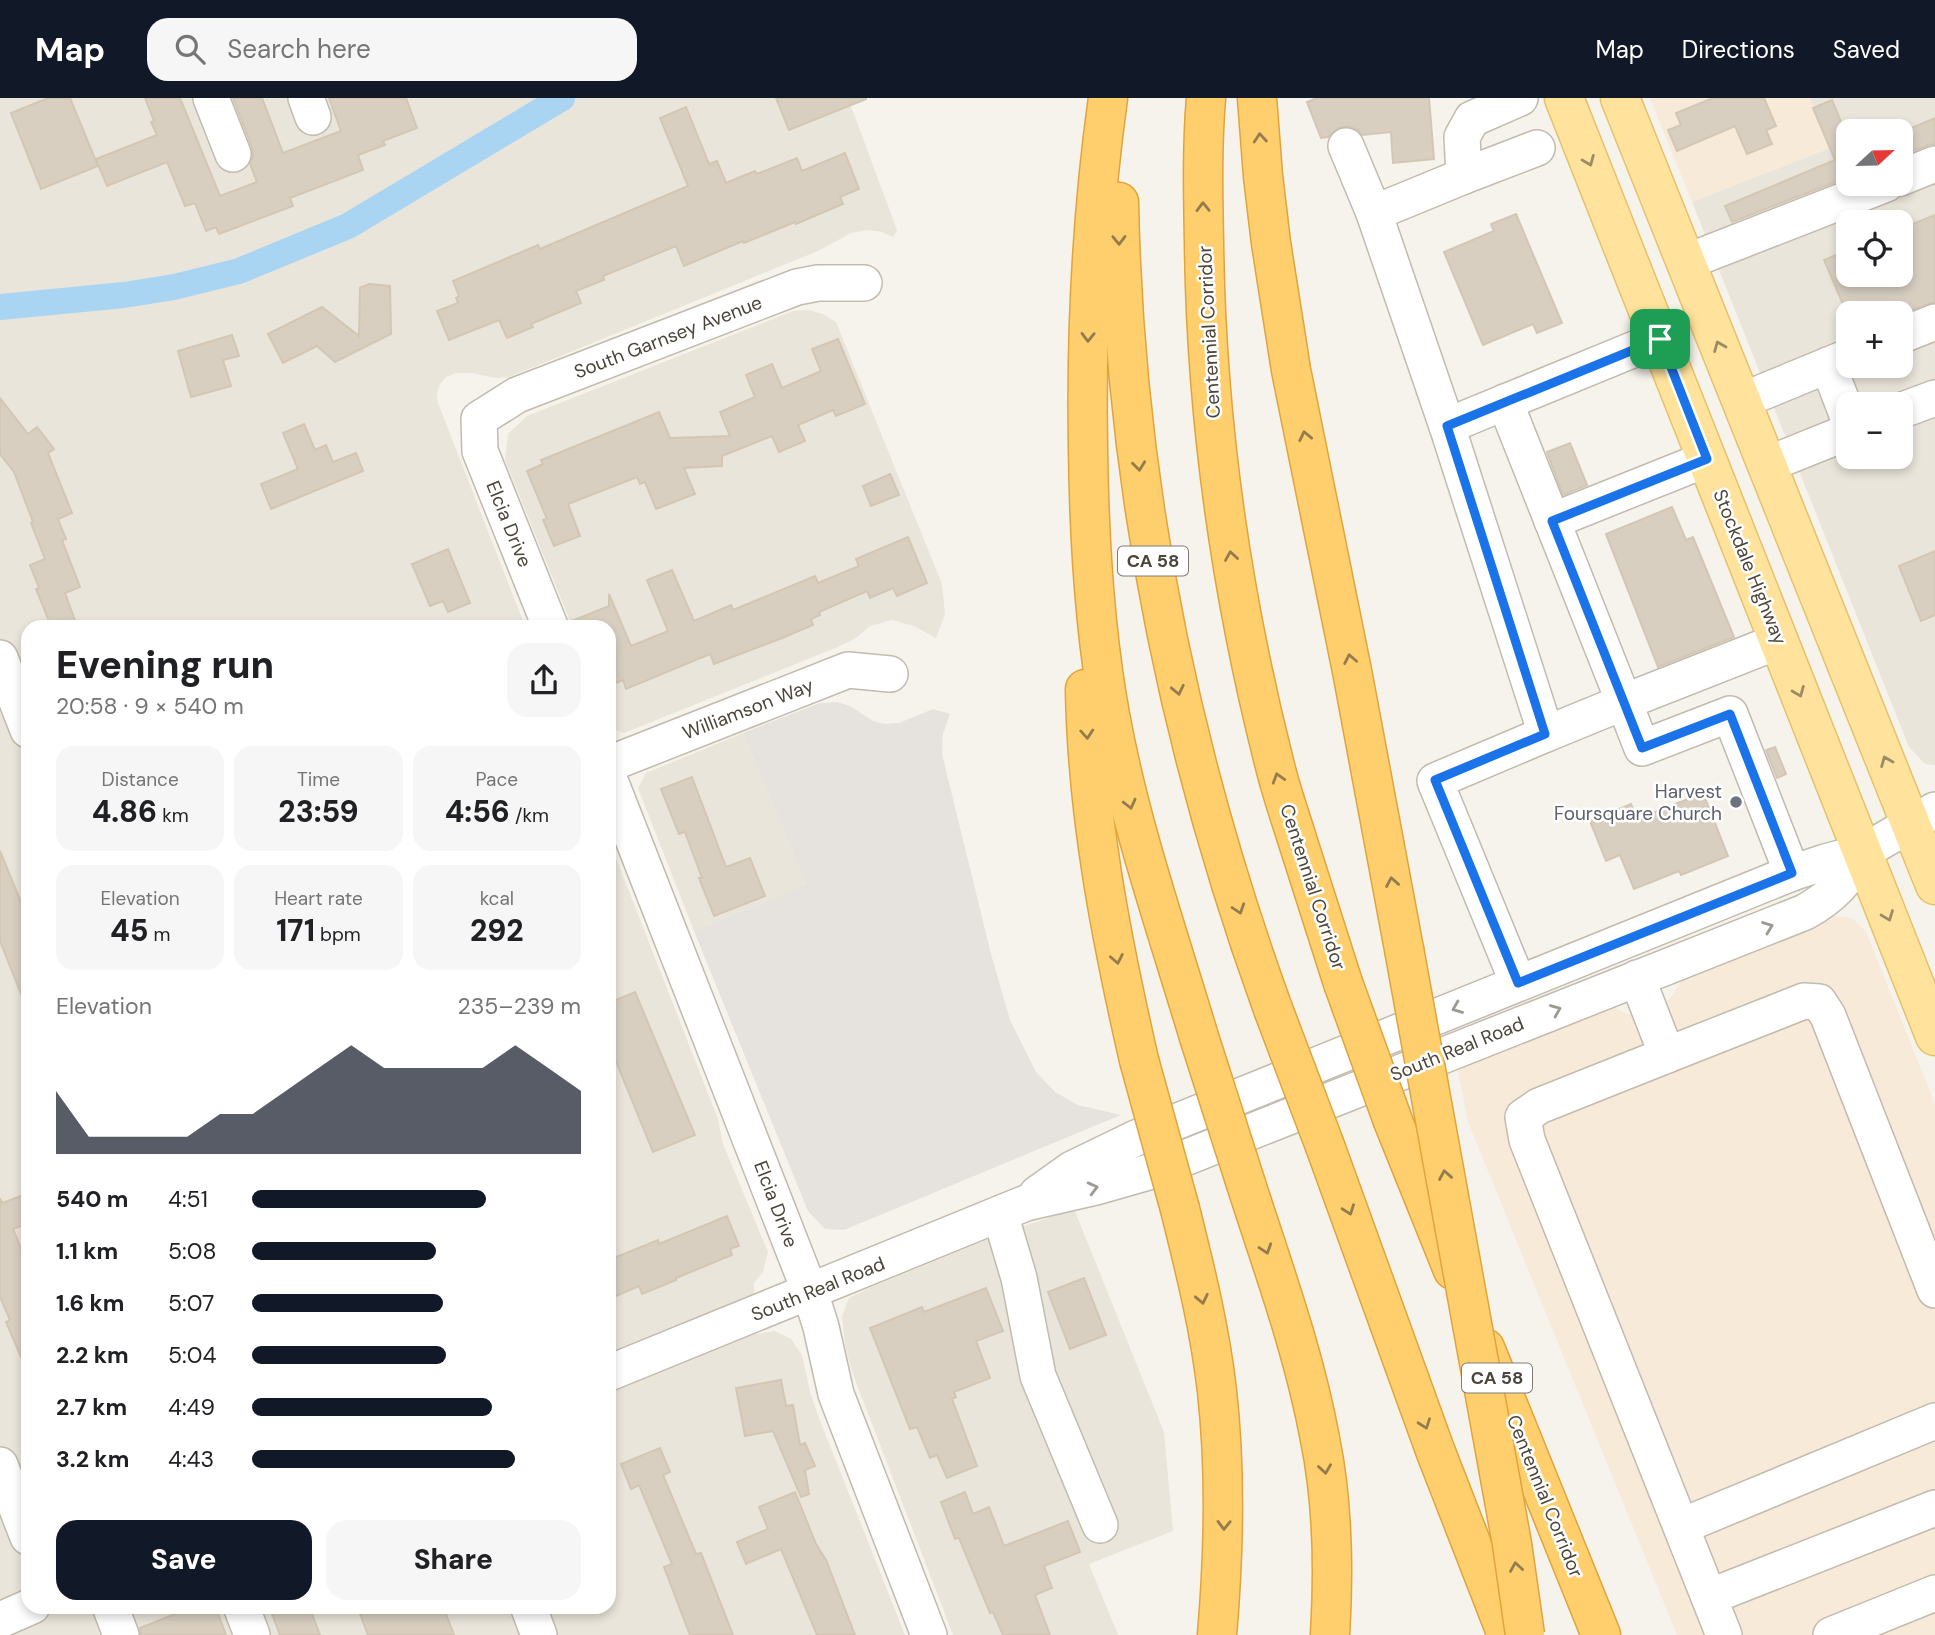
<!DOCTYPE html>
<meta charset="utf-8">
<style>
:root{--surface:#fff;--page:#f6f6f6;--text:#202124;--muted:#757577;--accent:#111827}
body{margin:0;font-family:"DM Sans",sans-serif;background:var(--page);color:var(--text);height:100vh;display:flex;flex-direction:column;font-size:26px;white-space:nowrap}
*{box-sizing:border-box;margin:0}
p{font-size:23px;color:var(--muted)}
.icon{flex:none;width:38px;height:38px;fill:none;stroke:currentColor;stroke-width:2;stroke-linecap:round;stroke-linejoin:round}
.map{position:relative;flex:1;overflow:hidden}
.drawer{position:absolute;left:21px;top:522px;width:595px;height:994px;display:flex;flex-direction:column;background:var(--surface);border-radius:21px;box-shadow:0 4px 10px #0003}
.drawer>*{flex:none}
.needle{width:46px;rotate:68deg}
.fabs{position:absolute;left:1836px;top:21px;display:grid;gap:14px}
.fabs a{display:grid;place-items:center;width:77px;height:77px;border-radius:14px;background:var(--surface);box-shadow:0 4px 10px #0003;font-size:35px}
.pin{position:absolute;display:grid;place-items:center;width:60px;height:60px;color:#fff;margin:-30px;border-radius:14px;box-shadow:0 4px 10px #0006}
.round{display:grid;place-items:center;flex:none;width:74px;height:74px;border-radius:21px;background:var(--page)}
.headline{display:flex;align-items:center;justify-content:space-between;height:119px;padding:0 35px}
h1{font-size:38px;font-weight:800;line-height:52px}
.stats{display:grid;grid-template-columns:repeat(3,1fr);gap:10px;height:119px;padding:7px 35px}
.stats div{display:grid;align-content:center;border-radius:18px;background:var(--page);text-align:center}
.stats b{font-size:30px;font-weight:800}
.stats small{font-size:19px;font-weight:400}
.stats p{font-size:19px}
.chart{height:196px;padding:14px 35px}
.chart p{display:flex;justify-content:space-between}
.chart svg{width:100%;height:126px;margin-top:7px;fill:var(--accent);opacity:.7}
.cta{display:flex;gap:14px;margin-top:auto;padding:14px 35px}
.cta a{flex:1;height:80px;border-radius:21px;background:var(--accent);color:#fff;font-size:28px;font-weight:800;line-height:80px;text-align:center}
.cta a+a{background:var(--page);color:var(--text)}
ul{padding:0 35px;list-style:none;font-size:23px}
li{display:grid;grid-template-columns:112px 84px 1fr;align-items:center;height:52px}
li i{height:18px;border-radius:9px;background:var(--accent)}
header{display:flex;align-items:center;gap:42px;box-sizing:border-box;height:98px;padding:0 35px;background:var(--accent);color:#fff}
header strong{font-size:33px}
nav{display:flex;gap:38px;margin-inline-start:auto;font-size:24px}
.search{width:490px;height:63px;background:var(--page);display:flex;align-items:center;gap:18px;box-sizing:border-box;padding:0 24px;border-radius:21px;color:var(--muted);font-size:26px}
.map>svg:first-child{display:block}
.residential{fill:#eae5da;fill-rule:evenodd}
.commercial{fill:#f7ead8}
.industrial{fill:#e6e2dd}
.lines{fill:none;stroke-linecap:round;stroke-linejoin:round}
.canal{stroke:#a9d4f2;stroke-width:26}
.building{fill:#d8cfc1;stroke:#d3c7b4;stroke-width:2}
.minor-casing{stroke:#c2bbae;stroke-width:38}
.major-casing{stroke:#e6c16a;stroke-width:41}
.highway-casing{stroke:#e0a43c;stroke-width:41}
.minor{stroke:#fff;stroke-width:35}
.major{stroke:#ffe39c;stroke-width:38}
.highway{stroke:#ffcf6e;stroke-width:38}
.highway-bridge-casing{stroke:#e0a43c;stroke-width:41;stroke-linecap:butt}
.highway-bridge{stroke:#ffcf6e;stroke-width:38}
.oneway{stroke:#937c4e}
.oneway2{stroke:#9c8c66}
.oneway3{stroke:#9c9892}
.route-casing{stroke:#fff;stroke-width:14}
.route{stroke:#1a73e8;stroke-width:9}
.worship-dot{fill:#6b7280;stroke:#fff;stroke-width:2.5}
.labels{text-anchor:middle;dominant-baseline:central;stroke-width:5;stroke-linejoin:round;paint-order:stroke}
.shield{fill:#fff;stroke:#817c74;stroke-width:2}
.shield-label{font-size:18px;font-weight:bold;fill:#4b4439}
.street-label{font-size:19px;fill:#4b4439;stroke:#fff}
.worship-label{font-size:19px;fill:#5b616d;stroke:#fff;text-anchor:end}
</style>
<header>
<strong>Map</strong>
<div class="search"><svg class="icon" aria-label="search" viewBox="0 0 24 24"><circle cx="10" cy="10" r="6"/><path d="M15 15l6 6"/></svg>Search here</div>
<nav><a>Map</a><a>Directions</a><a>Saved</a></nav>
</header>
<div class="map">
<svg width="1935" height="1537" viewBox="0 0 1935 1537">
<rect width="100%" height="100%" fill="#f6f3ec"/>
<g class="residential">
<polygon points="0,0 848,0 897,132 893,139 882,134 867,132 851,135 818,153 509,279 496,280 471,275 456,275 446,279 440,286 437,295 438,305 525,528 28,528 28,1508 609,1508 609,742 718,1021 723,1046 768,1154 763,1174 754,1185 756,1236 775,1233 791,1241 802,1257 810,1294 819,1320 905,1537 0,1537"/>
<path d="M1810,0H1935V667L1925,666L1909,649L1692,104L1830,50ZM1848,33H1900V86H1848ZM1848,124H1900V177H1848ZM1848,215H1900V268H1848ZM1848,306H1900V359H1848Z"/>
<polygon points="809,212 823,216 836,224 942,486 945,516 936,540 914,528 892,522 870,528 856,540 838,549 624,635 613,631 609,620 609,528 572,528 505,362 508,336 527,318 793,213"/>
<polygon points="743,635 806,786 694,833 638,690 646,675"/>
<polygon points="1074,1111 1164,1334 1173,1433 1089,1466 1118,1537 953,1537 851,1271 845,1247 842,1218 849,1200 867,1191 996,1138"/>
</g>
<g class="commercial">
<polygon points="1650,0 1810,0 1830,50 1692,104"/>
<polygon points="1834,818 1852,820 1866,834 1935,1006 1935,1537 1677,1537 1468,1024 1457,967 1613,908 1628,917 1669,902 1681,883"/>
</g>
<polygon class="industrial" points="837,604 850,608 873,623 885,626 899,625 933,611 950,616 943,636 942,656 991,856 1010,922 1036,974 1055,994 1078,1007 1121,1017 844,1132 825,1131 808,1113 694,833 806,786 743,635 820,605"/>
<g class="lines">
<polyline class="canal" points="0,209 124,197 174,189 239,173 348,128 562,0"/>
</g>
<g class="building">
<polygon points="48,0 70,0 98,68 41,91 11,15"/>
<polygon points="145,0 180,0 220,98 257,84 250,66 253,58 252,49 233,0 262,0 283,55 341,33 329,0 406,0 417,30 383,43 385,47 358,57 363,72 290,100 293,108 219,136 216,129 206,133 195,105 185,108 167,64 107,88 96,61 157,37 151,24 154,23"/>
<polygon points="776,0 866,0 866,1 789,32"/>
<polygon points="1317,0 1429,0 1434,61 1393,65 1391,34 1362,37 1358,32 1348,28 1338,30 1328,39 1321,40 1307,4"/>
<polygon points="1713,0 1764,0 1776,28 1766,32 1772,46 1747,56 1735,28 1677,53 1668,32 1681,27 1676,15"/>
<polygon points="1832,2 1848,41 1848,79 1732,124 1725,108 1835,62 1813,10"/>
<polygon points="686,9 709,66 717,63 726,85 755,73 757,76 797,60 802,73 845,55 859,91 840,99 843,106 796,126 795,124 744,145 743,143 684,168 676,148 603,178 604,182 576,193 581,205 531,226 533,229 507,240 499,222 449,242 437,213 458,205 456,200 459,198 453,183 538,147 540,151 688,88 660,20"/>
<polygon points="1935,20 1935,46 1928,47 1900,58 1900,35"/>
<polygon points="1516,116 1562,225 1537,235 1533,226 1483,247 1444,154 1494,133 1491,126"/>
<polygon points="1935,117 1935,204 1903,215 1848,215 1848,218 1824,162 1848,152 1848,177 1900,177 1900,131"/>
<polygon points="369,186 390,188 391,236 335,264 317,248 283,265 268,236 322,209 359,238 360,190"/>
<polygon points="232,237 239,258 223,262 231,288 191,299 178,253"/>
<polygon points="838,241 865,306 836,318 833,312 798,327 805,343 779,354 772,338 722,358 722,368 684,370 695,396 656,411 645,384 640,386 637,379 568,406 580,438 554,448 543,422 547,421 527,373 543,366 541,362 659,314 670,340 730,338 720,314 755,299 746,277 772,266 782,290 821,273 812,251"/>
<polygon points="0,300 28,336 37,329 54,351 48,355 72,415 58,421 66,441 62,442 80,489 65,495 77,528 51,528 36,491 39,490 30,467 45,461 31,425 33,424 14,374 0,356"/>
<polygon points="304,326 315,352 326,347 333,364 356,355 363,373 271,411 261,386 298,371 283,335"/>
<polygon points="1570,345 1587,387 1563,397 1547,354"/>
<polygon points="890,376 899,397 871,408 863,388"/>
<polygon points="1672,409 1686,442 1693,439 1734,539 1658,569 1606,436"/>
<polygon points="908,439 927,485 897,498 893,490 870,500 867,493 819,514 820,517 811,521 813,527 782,540 714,566 710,556 626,591 623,582 616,585 609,569 609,528 570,528 569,524 609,508 609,496 631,548 668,533 647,482 672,472 694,523 731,507 733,512 815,478 818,485 859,468 856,461"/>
<polygon points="448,451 470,505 448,514 443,503 430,508 412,466"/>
<polygon points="1935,453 1935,517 1921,523 1899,468"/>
<polygon points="1775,649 1786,676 1777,680 1766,652"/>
<polygon points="692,679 726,769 750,760 765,798 714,818 699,780 702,780 685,734 679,736 661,691"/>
<polygon points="1703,695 1728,758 1681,777 1679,773 1634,791 1620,757 1606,763 1590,723 1631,706 1637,721"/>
<polygon points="0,753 28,821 27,911 0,843"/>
<polygon points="635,894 695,1037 653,1054 609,946 609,905"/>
<polygon points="28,1095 28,1125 13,1131 28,1167 28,1275 6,1224 10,1222 0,1199 0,1101 3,1105"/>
<polygon points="727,1118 739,1148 730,1151 732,1157 676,1180 676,1182 642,1196 639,1188 609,1201 609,1162 658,1142 659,1146"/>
<polygon points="1084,1180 1106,1237 1070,1251 1048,1194"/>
<polygon points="986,1190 1003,1233 976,1243 990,1280 954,1294 956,1299 952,1301 977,1368 947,1380 937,1357 930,1360 917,1329 910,1331 870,1230 922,1209 924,1214"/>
<polygon points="781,1282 786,1308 793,1307 800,1347 805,1345 815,1368 805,1372 809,1396 801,1399 773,1333 745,1338 736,1290"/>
<polygon points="660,1350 670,1374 663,1377 696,1456 701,1455 733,1537 690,1537 664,1469 672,1466 639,1387 631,1391 621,1366"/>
<polygon points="795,1394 816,1446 826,1462 855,1537 817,1537 781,1451 746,1466 737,1444 768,1431 759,1409"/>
<polygon points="965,1394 973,1416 989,1409 1004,1448 1068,1423 1080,1454 1044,1468 1052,1490 1035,1497 1050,1537 1003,1537 993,1514 990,1515 959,1440 955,1441 941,1404"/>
<polygon points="195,1508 215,1508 226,1537 141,1537 140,1530"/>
<polygon points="269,1508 309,1508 320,1537 280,1537"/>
<polygon points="357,1508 443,1508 454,1537 368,1537"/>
</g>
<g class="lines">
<g class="minor-casing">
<g id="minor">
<polyline points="211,0 233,56"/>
<polyline points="306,0 313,19"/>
<polyline points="1346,48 1374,115 1464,78 1462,39 1472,21 1520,0"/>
<polyline points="1464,78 1537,50"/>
<polyline points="1900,80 1935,66"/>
<polyline points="1374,115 1447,328"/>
<polyline points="1686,164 1886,86"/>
<polyline points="1900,238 1935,224"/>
<polyline points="1828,267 1848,319"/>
<polyline points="1741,303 1848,259"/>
<polyline points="1505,304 1624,604 1546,636"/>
<polyline points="1900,313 1935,300"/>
<polyline points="1766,367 1848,334"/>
<polyline points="1552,423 1707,361"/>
<polyline points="550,528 480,353 479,321 517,297 797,189 818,185 864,185"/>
<polyline points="1779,543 1624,604 1642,650 1730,616 1792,775"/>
<polyline points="0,560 28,632"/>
<polyline points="609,666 848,572 890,576"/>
<polyline points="609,680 810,1194 821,1229 836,1296 929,1537"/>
<polyline points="1637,880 1667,957 1539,1008 1523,1019 1527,1042 1724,1537"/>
<polyline points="1518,885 1435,683 1546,636 1447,328 1659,241"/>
<polyline points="1667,957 1804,903 1819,904 1828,918 1935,1192"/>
<polyline points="1037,1096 1072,1071 1136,1040 1792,775 1825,764 1863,754 1935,712"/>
<polyline points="1000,1116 1019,1180 1038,1278 1100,1427"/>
<path d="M609,1275L1026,1105L1096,1089L1152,1073L1805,814C1832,799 1849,781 1863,754"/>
<polyline points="0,1367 28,1439"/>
<polyline points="1682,1428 1935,1323"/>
<polyline points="1709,1499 1935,1410"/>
<polyline points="110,1508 121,1537"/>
<polyline points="241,1508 252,1537"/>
<polyline points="528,1508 539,1537"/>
<polyline points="0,1522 32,1508"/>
<polyline points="1831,1537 1935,1495"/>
</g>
</g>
<g class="major-casing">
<g id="major">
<polyline points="1564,0 1935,938"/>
<polyline points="1620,0 1935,787"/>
</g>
</g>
<g class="highway-casing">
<g id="highway">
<path d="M1108,0C1092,115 1086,232 1088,349C1089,439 1094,529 1110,617C1130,727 1167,832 1199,939"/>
<path d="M1206,0C1202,48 1203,95 1204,143C1206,320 1231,496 1275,668C1281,693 1290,718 1298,744C1313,791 1328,838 1343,885"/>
<polyline points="1257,0 1263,78 1271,145 1291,272 1352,573 1404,851"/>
<path d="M1119,104C1124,380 1179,652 1273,911"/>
<path d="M1085,591C1087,716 1111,840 1139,962"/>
<polyline points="1393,1023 1453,1172"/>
<polyline points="1325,1048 1435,1352 1507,1537"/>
<path d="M1246,1086C1273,1170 1304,1254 1320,1341C1333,1405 1334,1472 1330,1537"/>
<path d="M1180,1111C1195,1171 1210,1231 1217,1293C1226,1374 1224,1455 1217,1537"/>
<polyline points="1485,1250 1601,1537"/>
</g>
</g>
<use href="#minor" class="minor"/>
<use href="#major" class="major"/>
<use href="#highway" class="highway"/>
<g class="highway-bridge-casing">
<g id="highway-bridge">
<polyline points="1404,851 1512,1446 1525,1537"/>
<polyline points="1343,885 1393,1023"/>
<polyline points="1273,911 1325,1048"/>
<polyline points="1199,939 1246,1086"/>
<polyline points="1139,962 1180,1111"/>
</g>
</g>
<use href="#highway-bridge" class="highway-bridge"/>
</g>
<defs><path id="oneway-chevron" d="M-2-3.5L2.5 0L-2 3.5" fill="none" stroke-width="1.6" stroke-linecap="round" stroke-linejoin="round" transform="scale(1.75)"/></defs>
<g class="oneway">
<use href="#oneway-chevron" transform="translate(1260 40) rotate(-95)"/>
<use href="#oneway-chevron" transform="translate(1203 109) rotate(-91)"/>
<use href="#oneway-chevron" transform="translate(1119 142) rotate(89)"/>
<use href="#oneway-chevron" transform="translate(1088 239) rotate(91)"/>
<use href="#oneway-chevron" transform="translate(1305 338) rotate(-102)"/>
<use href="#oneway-chevron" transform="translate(1139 368) rotate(83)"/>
<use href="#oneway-chevron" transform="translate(1231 458) rotate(-99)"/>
<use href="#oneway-chevron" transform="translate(1350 561) rotate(-101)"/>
<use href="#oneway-chevron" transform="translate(1178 592) rotate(78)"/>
<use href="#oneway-chevron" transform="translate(1087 636) rotate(86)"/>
<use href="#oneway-chevron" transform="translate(1278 680) rotate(-107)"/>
<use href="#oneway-chevron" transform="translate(1130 706) rotate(76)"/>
<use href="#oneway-chevron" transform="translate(1392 784) rotate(-100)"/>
<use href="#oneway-chevron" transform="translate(1239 811) rotate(72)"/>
<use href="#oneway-chevron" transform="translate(1117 861) rotate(79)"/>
<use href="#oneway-chevron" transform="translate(1445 1077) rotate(-100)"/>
<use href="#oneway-chevron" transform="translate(1349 1112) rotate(70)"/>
<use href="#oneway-chevron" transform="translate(1266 1151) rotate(72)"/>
<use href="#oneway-chevron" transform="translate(1202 1201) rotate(78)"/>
<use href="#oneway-chevron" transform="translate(1425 1326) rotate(70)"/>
<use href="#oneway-chevron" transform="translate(1325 1371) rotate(82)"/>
<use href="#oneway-chevron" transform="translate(1224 1427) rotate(91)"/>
<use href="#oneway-chevron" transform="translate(1516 1469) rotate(-99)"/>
</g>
<g class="oneway2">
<use href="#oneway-chevron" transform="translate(1589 63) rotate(68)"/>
<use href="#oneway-chevron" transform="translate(1719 248) rotate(-112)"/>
<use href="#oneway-chevron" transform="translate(1799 594) rotate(68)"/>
<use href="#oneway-chevron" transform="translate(1886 663) rotate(-112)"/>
<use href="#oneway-chevron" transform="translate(1888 818) rotate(69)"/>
</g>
<g class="oneway3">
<use href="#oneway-chevron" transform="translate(1768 829) rotate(-21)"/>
<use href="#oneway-chevron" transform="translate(1457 910) rotate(158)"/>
<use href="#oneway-chevron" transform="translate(1556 912) rotate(-22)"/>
<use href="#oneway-chevron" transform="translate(1093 1090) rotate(-14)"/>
</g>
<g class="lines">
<g class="route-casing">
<polygon id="route" points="1660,241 1707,361 1552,423 1642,650 1730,616 1792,775 1518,885 1435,682 1545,636 1447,328"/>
</g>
<use href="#route" class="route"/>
</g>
<circle class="worship-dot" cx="1736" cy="704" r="7"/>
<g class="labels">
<g class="shield">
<rect x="1118" y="448.5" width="70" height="29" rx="5"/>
<rect x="1462" y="1265.5" width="70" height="29" rx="5"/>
</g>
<g class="shield-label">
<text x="1153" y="463">CA 58</text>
<text x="1497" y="1280">CA 58</text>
</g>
<g class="street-label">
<text transform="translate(1209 234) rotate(-93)">Centennial Corridor</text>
<text transform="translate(668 239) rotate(-21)">South Garnsey Avenue</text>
<text transform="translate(509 426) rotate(68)">Elcia Drive</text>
<text transform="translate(1750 469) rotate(68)">Stockdale Highway</text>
<text transform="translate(748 611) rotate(-21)">Williamson Way</text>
<text transform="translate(1313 789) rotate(72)">Centennial Corridor</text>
<text transform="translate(1457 951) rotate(-22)">South Real Road</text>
<text transform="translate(776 1106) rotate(69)">Elcia Drive</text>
<text transform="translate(818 1191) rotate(-22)">South Real Road</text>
<text transform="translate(1545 1398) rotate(68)">Centennial Corridor</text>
</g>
<g class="worship-label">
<text x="1722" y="693">Harvest<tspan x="1722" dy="22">Foursquare Church</tspan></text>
</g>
</g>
</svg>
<div class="fabs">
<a><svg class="needle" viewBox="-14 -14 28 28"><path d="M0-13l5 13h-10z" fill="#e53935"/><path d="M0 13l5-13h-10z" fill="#757577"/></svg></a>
<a><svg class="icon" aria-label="locate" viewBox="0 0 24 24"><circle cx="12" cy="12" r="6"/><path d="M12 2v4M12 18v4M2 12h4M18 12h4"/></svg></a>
<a>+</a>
<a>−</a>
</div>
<div class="pin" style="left:1660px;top:241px;background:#1e9e55"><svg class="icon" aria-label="arrive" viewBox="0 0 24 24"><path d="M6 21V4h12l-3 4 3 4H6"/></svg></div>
<section class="drawer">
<div class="headline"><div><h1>Evening run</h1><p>20:58 · 9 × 540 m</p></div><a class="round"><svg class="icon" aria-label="share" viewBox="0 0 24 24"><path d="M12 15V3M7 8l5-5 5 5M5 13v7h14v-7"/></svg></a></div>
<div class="stats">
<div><p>Distance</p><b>4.86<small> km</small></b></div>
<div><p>Time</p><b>23:59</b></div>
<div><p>Pace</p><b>4:56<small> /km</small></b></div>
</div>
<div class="stats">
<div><p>Elevation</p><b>45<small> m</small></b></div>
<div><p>Heart rate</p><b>171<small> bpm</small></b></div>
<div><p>kcal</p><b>292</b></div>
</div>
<div class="chart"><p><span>Elevation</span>235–239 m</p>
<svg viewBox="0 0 160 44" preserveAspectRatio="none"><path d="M0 44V22L10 38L20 38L30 38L40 38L50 30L60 30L70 22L80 14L90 6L100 14L110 14L120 14L130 14L140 6L150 14L160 22V44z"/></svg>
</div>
<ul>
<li><b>540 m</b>4:51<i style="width:71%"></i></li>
<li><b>1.1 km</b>5:08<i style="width:56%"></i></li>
<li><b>1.6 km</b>5:07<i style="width:58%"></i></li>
<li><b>2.2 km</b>5:04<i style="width:59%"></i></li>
<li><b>2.7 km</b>4:49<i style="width:73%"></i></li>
<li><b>3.2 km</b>4:43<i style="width:80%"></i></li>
</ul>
<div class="cta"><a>Save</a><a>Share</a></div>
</section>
</div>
